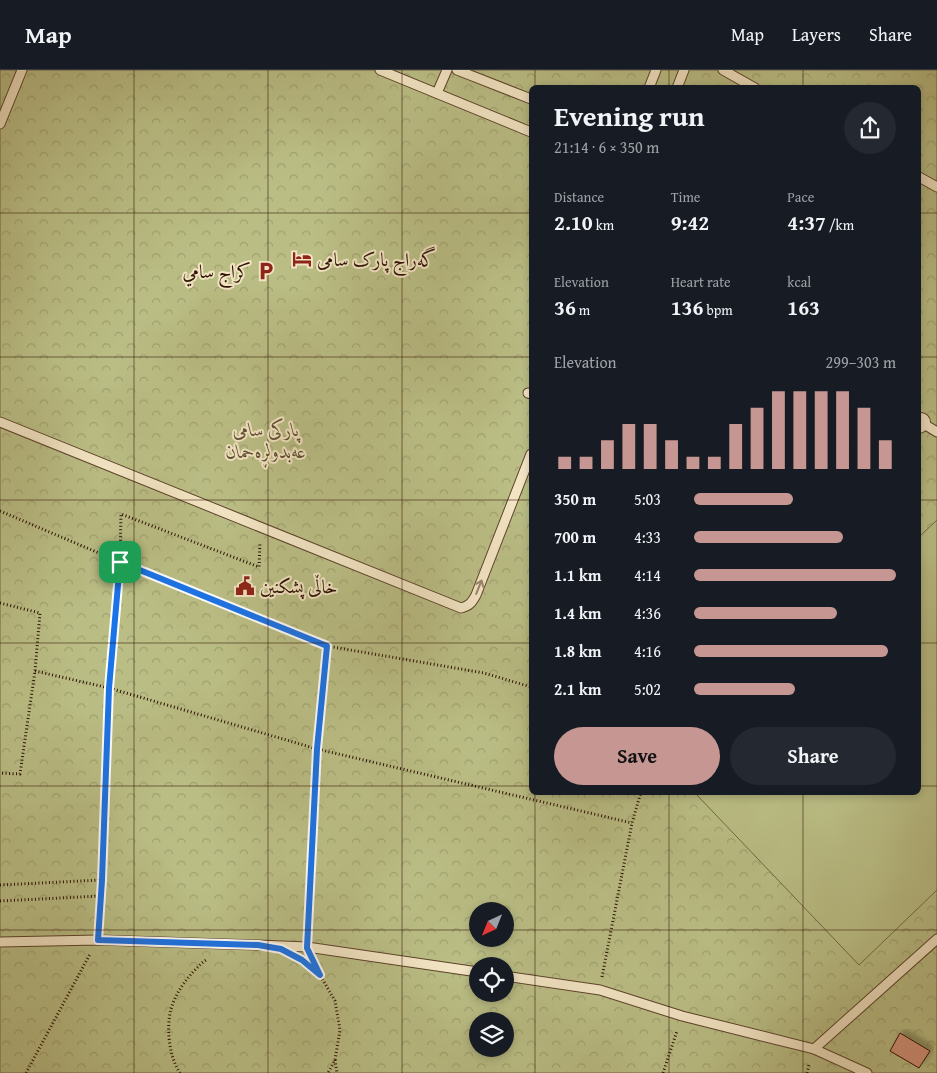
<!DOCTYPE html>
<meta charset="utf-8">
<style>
:root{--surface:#171b24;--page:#242831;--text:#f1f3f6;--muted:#9ea1a6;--line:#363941;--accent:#c59692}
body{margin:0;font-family:"Gentium Book Plus",Amiri,serif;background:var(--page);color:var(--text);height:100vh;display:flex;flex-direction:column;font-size:19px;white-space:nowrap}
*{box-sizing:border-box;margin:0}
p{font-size:16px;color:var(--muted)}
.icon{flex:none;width:28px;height:28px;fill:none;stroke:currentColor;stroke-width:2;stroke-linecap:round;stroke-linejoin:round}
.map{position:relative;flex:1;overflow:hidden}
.details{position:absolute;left:529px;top:15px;width:392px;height:710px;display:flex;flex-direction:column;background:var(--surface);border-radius:8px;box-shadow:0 2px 8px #0003}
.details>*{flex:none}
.needle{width:32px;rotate:223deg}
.controls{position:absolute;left:469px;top:832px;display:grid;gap:10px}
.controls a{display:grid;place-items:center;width:45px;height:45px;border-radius:50%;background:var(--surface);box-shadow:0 2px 8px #0003;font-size:25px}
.pin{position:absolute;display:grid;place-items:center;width:42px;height:42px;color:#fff;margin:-21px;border-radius:10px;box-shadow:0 2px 8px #0006}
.round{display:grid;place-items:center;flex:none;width:52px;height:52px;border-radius:26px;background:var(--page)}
.headline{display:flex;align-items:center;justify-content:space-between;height:85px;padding:0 25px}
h1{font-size:28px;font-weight:600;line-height:38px}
.figures{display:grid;grid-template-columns:repeat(3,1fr);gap:8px;height:85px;padding:5px 25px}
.figures div{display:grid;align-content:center}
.figures b{font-size:21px;font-weight:600}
.figures small{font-size:14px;font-weight:400}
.figures p{font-size:14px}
.chart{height:140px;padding:10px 25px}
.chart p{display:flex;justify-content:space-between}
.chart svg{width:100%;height:90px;margin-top:5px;stroke:var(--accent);stroke-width:6}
.action{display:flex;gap:10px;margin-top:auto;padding:10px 25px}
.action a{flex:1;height:58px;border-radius:30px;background:var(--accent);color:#111;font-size:20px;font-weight:600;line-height:58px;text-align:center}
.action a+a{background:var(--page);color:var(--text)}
ul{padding:0 25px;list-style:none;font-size:16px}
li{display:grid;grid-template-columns:80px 60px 1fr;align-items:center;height:38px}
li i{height:12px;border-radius:6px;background:var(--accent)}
header{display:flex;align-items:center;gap:30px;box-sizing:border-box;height:70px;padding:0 25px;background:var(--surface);border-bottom:1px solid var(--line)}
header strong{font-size:24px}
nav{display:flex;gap:28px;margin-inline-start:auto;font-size:18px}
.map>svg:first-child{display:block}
.park{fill:url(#park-crowns);stroke:#726743;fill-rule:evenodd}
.garden{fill:#babe85;stroke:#726743}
.building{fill:#d4937b;stroke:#2b1001;filter:url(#shadow)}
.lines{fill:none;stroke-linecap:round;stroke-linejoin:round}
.lane-casing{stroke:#5c422a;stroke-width:11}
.street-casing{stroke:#5c422a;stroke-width:20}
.path{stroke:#2b1001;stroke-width:3;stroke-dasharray:1 2.5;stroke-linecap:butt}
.lane{stroke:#f3e5c4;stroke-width:9}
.street{stroke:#f3e5c4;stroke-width:18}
.oneway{stroke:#99856c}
.route-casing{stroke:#fff;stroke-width:10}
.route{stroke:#1a73e8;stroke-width:6}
.grid{fill:none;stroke:#2b1001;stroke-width:1;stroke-opacity:0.55}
.labels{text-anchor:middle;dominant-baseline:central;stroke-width:4;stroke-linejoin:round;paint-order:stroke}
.poi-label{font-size:19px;fill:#2b1001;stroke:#f3e5c4;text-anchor:start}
.park-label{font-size:19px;font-style:italic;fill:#5d4d2f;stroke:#f3e5c4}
</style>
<header>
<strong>Map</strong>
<nav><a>Map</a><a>Layers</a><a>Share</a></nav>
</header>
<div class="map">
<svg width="937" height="1003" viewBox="0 0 937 1003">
<defs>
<pattern id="park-crowns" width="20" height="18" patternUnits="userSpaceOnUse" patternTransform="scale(1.25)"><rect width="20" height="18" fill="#babe85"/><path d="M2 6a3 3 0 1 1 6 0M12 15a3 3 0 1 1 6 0" fill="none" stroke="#a0a271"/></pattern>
<filter id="shadow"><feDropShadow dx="4.5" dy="-4.5" stdDeviation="2.5" flood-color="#0004"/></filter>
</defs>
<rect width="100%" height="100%" fill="#edd7a5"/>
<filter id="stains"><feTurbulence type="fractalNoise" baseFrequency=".004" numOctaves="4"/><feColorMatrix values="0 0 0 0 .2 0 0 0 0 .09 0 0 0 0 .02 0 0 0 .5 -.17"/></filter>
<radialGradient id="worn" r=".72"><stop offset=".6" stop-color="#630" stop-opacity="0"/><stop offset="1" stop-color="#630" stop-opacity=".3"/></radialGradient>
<path class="park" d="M0,0H937V1003H0ZM531,18H919V722H531ZM478,841H505V869H478ZM478,896H505V924H478ZM478,951H505V979H478Z"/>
<polygon class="garden" points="937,450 937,820 859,895 695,723 919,722 919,467"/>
<polygon class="building" points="900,963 930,981 919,998 890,981"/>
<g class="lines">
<g class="lane-casing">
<g id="lane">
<polyline points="380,0 531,62"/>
<polyline points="457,0 531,29"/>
<polyline points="723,0 755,18"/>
<polyline points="649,18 656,0"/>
<polyline points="677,18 684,0"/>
<polyline points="437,23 447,0"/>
<polyline points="0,54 22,0"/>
<polyline points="919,107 937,117"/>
<polyline points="528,323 531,324"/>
<polyline points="919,351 937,362"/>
<path d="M0,352L461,538C470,536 472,532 476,525L531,384"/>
<polyline points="0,872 98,870 258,875 307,877 478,902"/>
<polyline points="505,906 600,920 682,946 814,979 867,1003"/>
<polyline points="814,979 937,869"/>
</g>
</g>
<g class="street-casing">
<polyline id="street" points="919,354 921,352"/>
</g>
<g class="path">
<polyline points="0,441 120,492 327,576 484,603 531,617"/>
<polyline points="0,533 40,543 35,601 20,704 0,703"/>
<polyline points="35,601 109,618 317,679 632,753"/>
<polyline points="0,815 101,810"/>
<polyline points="0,831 100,826"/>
<polyline points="99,855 109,618 120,492 121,444 259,497 260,473"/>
<polyline points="308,862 317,679 327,576"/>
<polyline points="305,892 320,905 335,931 340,960 335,990 328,1003"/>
<polyline points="602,907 632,753 641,722"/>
<polyline points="335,990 337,1003"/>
<polyline points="26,1003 90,884"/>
<path d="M180,1003C169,987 166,958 171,939C175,925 184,912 193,902C198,897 202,892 208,889"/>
<polyline points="663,1003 677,961"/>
<polyline points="807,1003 809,994"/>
</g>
<use href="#lane" class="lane"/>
<use href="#street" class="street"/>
</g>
<defs><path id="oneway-shaft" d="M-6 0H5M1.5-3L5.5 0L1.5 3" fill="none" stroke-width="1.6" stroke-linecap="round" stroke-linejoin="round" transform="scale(1.25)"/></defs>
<use class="oneway" href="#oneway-shaft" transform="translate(479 517) rotate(-68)"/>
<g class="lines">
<g class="route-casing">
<polygon id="route" points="120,492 327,576 317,679 307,878 320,905 302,890 281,879 258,875 98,870 102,810 109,618"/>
</g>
<use href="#route" class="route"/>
</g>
<path class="grid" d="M134,0V1003M268,0V1003M402,0V1003M535,0V18M669,0V18M803,0V18M0,143H531M919,143H937M0,287H531M919,287H937M0,430H531M919,430H937M0,573H531M919,573H937M0,716H531M919,716H937M535,722V1003M669,722V1003M803,722V1003M0,860H478M505,860H937"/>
<defs>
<g id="hotel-bare" transform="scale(1.5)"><path d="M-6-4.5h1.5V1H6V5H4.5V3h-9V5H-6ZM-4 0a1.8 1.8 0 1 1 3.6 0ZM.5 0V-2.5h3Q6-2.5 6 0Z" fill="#8f2418" stroke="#f3e5c4" stroke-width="2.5" paint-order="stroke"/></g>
<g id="parking-bare" transform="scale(1.5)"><path d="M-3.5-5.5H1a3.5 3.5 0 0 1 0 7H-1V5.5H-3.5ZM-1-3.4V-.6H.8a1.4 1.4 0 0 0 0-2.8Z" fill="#8f2418" stroke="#f3e5c4" stroke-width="2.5" paint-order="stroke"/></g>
<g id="civic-bare" transform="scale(1.5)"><path d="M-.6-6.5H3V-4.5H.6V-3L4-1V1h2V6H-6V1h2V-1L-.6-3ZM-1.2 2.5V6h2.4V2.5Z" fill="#8f2418" stroke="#f3e5c4" stroke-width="2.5" paint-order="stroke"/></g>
</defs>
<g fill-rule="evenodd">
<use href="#hotel-bare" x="302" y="189"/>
<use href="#parking-bare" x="266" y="201"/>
<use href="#civic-bare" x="245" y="516"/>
</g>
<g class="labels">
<g class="poi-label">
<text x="317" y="189">گەراج پارک سامی</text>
<text x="251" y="201" text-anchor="end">کراج سامي</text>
<text x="260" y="516">خاڵی پشکنین</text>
</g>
<g class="park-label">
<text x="266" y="359">پارکی سامی<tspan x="266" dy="22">عەبدولڕەحمان</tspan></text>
</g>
</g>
<rect width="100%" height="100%" filter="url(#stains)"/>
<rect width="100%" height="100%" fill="url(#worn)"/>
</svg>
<div class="controls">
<a><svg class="needle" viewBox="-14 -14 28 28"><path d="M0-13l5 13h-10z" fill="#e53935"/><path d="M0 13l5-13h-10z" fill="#9ea1a6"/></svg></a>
<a><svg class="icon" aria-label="locate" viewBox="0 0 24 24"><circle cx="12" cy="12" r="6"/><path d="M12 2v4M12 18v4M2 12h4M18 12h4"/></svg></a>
<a><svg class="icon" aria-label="layers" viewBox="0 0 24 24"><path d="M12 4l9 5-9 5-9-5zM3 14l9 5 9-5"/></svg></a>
</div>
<div class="pin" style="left:120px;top:492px;background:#1e9e55"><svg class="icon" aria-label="arrive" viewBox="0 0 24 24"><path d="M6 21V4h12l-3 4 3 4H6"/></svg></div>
<section class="details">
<div class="headline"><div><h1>Evening run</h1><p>21:14 · 6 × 350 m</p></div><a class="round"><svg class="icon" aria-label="share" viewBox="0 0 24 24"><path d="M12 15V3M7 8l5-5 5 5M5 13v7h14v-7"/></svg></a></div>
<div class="figures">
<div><p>Distance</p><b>2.10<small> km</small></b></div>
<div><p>Time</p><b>9:42</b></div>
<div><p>Pace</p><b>4:37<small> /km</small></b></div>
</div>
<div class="figures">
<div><p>Elevation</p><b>36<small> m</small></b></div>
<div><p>Heart rate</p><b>136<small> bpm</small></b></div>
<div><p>kcal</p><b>163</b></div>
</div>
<div class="chart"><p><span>Elevation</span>299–303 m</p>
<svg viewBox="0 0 160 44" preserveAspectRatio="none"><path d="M5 44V38M15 44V38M25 44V30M35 44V22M45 44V22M55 44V30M65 44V38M75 44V38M85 44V22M95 44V14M105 44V6M115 44V6M125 44V6M135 44V6M145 44V14M155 44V30"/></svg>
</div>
<ul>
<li><b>350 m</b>5:03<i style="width:49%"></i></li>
<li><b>700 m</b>4:33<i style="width:74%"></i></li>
<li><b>1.1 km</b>4:14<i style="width:100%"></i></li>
<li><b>1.4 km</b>4:36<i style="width:71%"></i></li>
<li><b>1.8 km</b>4:16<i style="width:96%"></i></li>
<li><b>2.1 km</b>5:02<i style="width:50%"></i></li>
</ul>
<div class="action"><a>Save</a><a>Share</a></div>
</section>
</div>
